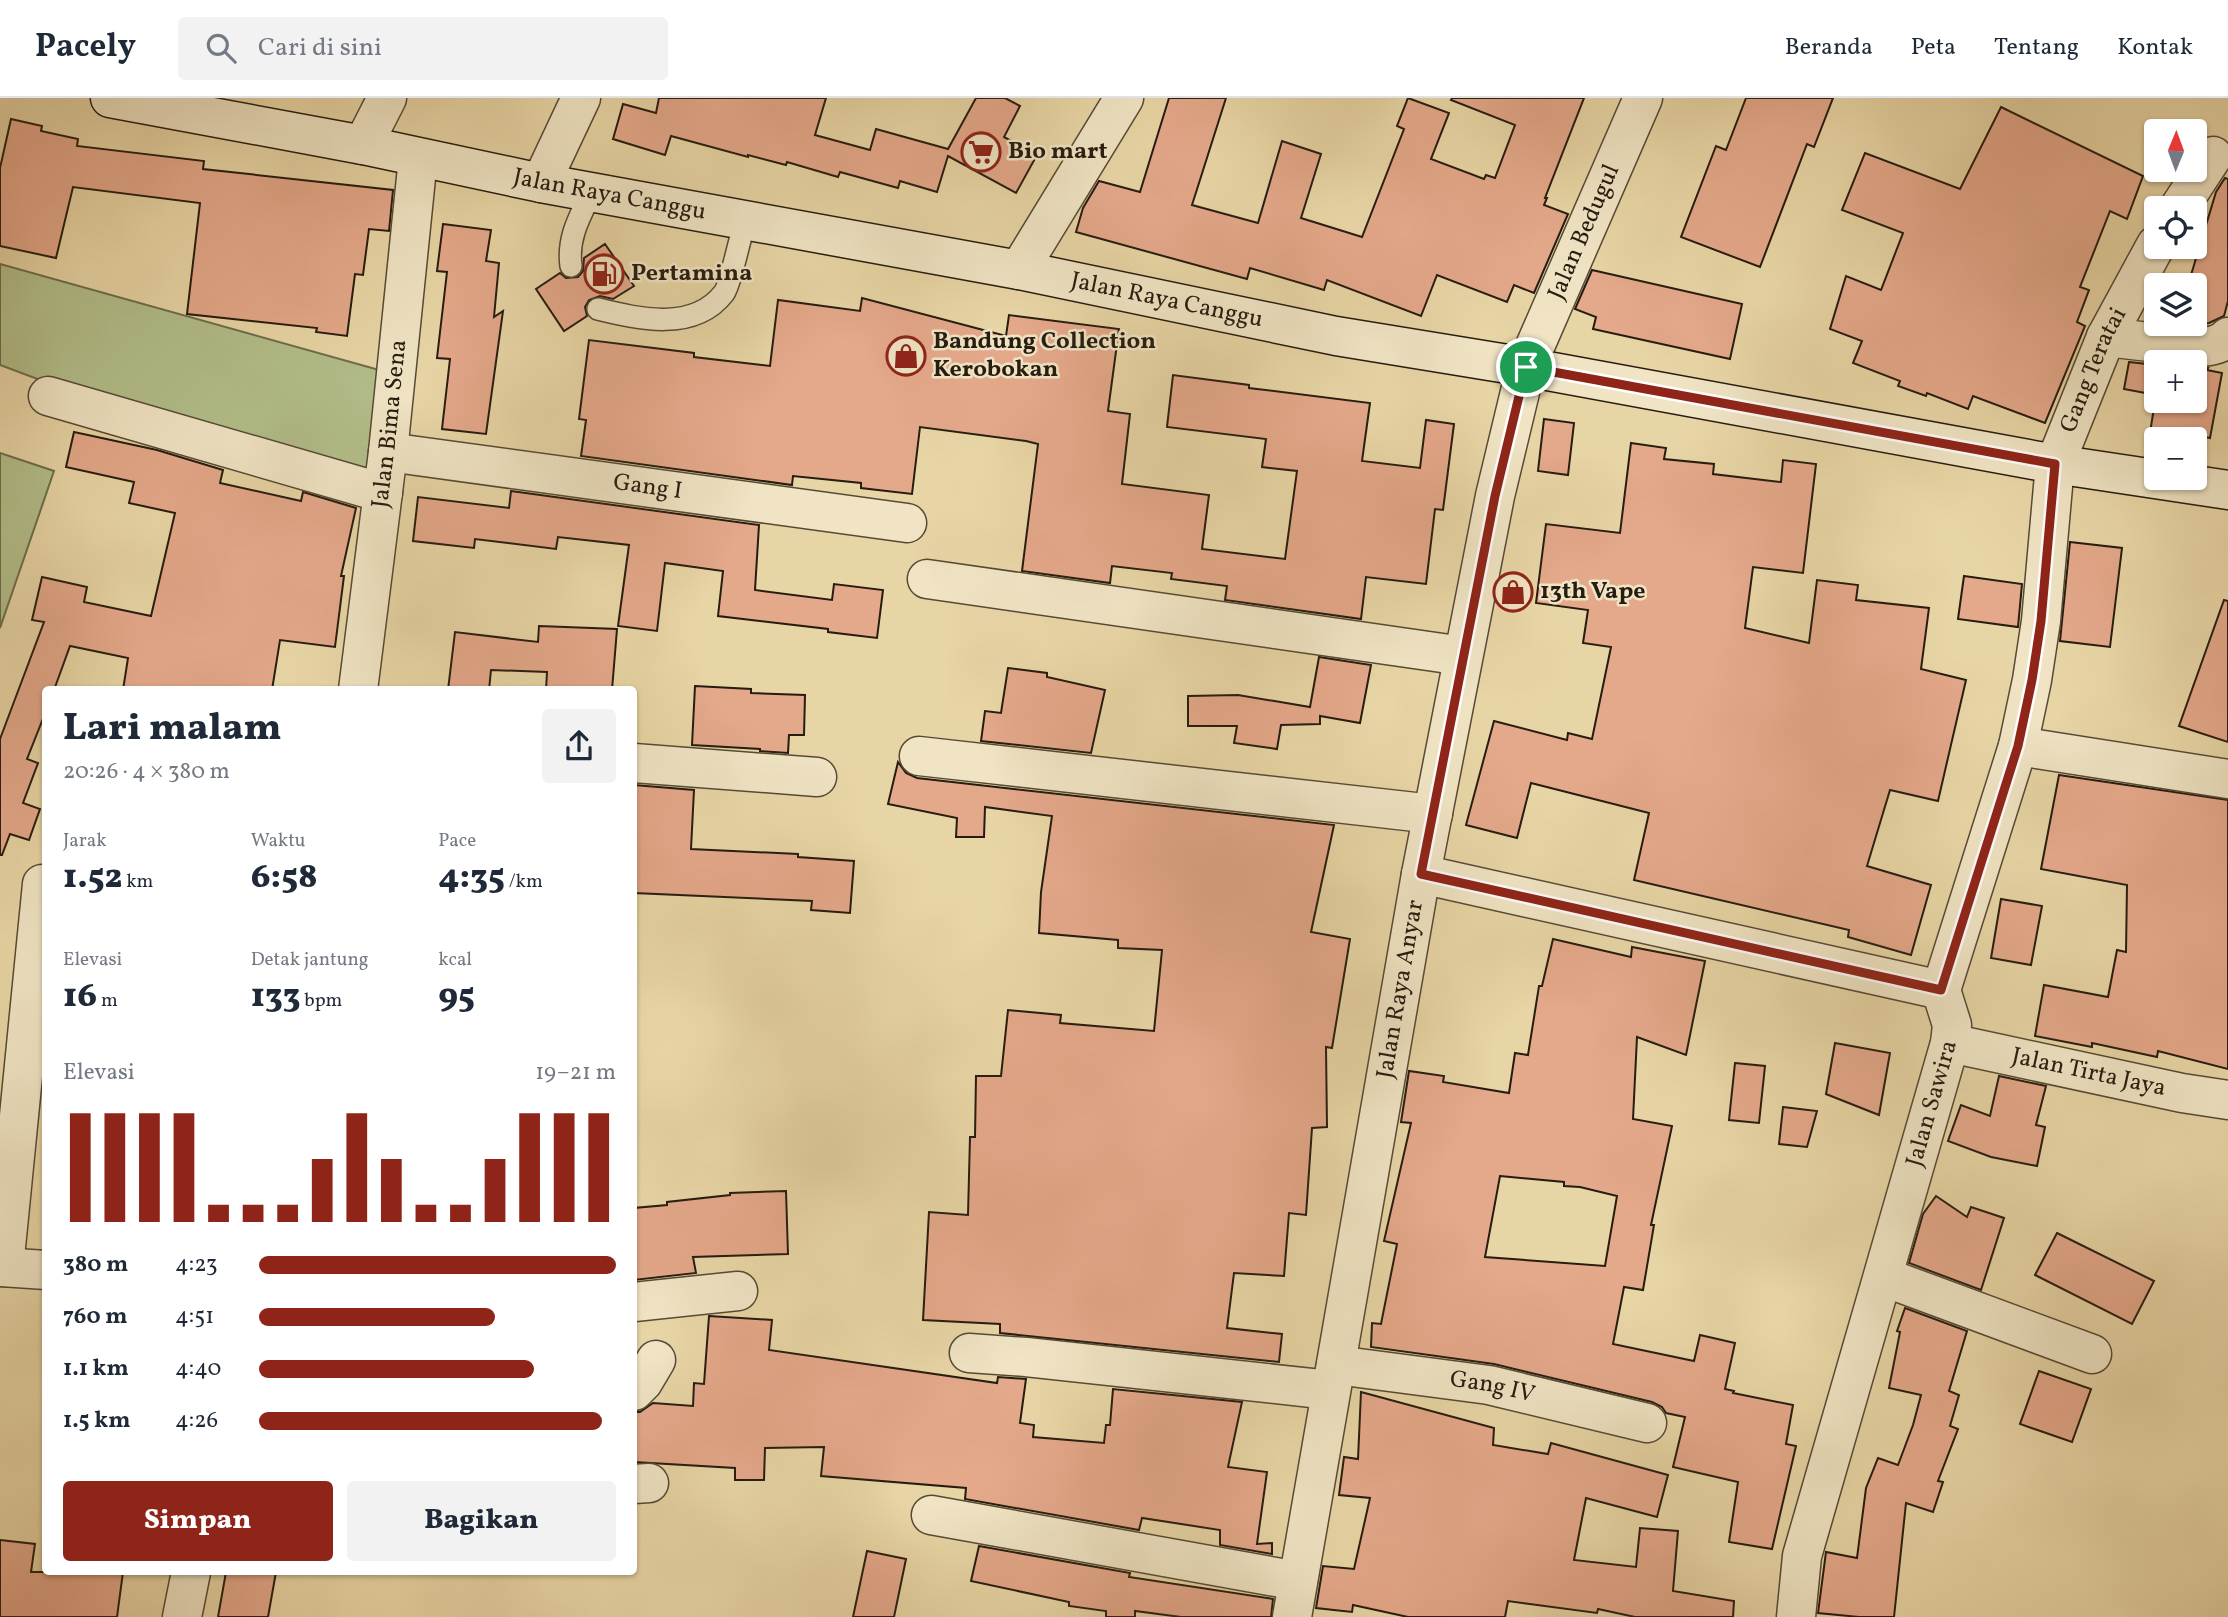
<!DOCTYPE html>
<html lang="id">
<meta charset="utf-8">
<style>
:root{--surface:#fff;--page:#f2f2f3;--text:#1f2937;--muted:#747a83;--line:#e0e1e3;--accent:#8f2418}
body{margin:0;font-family:Vollkorn,serif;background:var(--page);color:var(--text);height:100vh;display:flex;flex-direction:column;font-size:26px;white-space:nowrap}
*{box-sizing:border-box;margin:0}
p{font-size:23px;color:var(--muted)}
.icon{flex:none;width:38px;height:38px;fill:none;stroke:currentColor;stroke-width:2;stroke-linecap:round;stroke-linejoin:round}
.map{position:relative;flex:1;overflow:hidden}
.sheet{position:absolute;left:42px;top:588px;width:595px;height:889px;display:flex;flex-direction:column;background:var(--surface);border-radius:7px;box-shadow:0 2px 5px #0004}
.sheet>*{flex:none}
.needle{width:46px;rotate:1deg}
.buttons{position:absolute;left:2144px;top:21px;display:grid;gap:14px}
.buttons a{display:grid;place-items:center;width:63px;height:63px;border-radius:7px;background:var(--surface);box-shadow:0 2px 5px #0004;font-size:35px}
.pin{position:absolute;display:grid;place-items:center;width:60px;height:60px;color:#fff;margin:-30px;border:4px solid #fff;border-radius:50%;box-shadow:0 2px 7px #0007}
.round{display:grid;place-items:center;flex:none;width:74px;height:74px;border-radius:7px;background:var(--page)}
.headline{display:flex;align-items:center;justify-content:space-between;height:119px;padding:0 21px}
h1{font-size:38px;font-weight:800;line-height:52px}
.metrics{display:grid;grid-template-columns:repeat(3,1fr);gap:10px;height:119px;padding:7px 21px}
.metrics div{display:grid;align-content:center}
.metrics b{font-size:35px;font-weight:800}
.metrics small{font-size:19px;font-weight:400}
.metrics p{font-size:19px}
.chart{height:196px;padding:14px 21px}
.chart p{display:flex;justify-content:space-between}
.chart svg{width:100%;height:126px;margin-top:7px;stroke:var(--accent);stroke-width:6}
.primary-button{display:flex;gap:14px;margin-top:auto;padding:14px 21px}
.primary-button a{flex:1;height:80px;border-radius:7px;background:var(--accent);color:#fff;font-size:28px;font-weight:800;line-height:80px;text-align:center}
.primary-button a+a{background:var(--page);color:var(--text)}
ul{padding:0 21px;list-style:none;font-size:23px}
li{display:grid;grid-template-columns:112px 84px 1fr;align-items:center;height:52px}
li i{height:18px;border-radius:9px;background:var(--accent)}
header{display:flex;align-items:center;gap:42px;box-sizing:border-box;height:98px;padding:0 35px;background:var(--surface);border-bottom:2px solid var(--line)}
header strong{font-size:33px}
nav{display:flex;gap:38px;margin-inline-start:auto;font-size:24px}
.search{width:490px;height:63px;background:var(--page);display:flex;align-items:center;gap:18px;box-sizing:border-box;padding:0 24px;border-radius:7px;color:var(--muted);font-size:26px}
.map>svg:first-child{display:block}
.green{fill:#b2be8a;stroke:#6c6d4d;stroke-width:2}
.building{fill:#e4a88a;stroke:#261c10;stroke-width:2;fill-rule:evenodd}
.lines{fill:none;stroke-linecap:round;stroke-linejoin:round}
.service-casing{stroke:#564a35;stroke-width:24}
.minor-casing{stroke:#564a35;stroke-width:41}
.tertiary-casing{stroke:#564a35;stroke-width:41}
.secondary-casing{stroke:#261c10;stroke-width:41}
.service{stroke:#f0e4c4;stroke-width:21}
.minor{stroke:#f0e4c4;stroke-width:38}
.tertiary{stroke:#f0e4c4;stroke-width:38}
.secondary{stroke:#f0e4c4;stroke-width:38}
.route-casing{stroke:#fff;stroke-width:14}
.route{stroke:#8f2418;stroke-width:9}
.labels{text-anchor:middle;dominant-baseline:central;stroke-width:5;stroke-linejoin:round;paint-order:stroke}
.poi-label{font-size:24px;font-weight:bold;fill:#261c10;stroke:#f0e4c4;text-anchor:start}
.street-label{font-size:24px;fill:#261c10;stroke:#f0e4c4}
</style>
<header>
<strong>Pacely</strong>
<div class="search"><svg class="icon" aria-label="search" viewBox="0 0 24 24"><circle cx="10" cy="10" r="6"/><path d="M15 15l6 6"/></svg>Cari di sini</div>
<nav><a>Beranda</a><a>Peta</a><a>Tentang</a><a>Kontak</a></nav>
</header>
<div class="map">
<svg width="2228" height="1519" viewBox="0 0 2228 1519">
<rect width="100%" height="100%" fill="#e8d5a5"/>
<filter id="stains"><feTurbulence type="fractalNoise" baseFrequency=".00286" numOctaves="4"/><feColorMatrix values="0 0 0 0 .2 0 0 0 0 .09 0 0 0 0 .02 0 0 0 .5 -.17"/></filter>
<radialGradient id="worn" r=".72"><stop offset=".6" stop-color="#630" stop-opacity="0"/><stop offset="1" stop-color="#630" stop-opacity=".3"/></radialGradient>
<g class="green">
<polygon points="0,166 397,277 378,409 0,267"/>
<polygon points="0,355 54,373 0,530"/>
</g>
<g class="building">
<polygon points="659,0 826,0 815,37 870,52 876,31 948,51 976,0 1005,0 1020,8 1004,39 1037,57 1016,95 948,58 937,94 900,83 898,90 840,74 838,79 787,64 786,67 748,57 748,59 671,38 665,57 613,41 623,6 656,15"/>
<polygon points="1169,0 1226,0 1192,107 1258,125 1282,43 1321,56 1301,120 1362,139 1404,31 1397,28 1408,0 1449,15 1431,61 1484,81 1486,77 1495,80 1515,27 1451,2 1452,0 1584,0 1545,100 1547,100 1544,107 1568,116 1534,195 1514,187 1507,204 1437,177 1421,218 1327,182 1324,192 1250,170 1247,181 1076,134 1083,110 1099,83 1140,94"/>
<polygon points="1746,0 1833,0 1814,49 1807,46 1760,169 1681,139 1716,48 1726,52"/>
<polygon points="2001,9 2143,78 2127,121 2110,113 2080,189 2089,192 2077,224 2085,228 2045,325 1973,298 1968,311 1927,295 1926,298 1898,288 1900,283 1853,265 1862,243 1830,231 1846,178 1881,192 1903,135 1842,112 1865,55 1960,91"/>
<polygon points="11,21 42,28 41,33 78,41 77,48 204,63 203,71 393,92 389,133 369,131 363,177 355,176 347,238 316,234 317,230 187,216 200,105 73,89 56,160 0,148 0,70"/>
<polygon points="2225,80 2228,81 2228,203 2224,218 2209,225 2194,227 2194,187 2188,187 2216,94"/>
<polygon points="443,126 491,132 486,163 499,165 494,219 503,213 486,336 442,331 450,261 437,260 447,174 437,173"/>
<polygon points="605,146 634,188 613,201 600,198 589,202 585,209 587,218 564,233 536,191 560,175 566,180 578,179 583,173 584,160"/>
<polygon points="1592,172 1742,206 1730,261 1593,231 1596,219 1575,211"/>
<polygon points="862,200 1006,238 1009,217 1119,231 1108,313 1130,316 1122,386 1209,397 1202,451 1285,461 1297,373 1262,369 1266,341 1167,329 1173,277 1249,287 1249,290 1370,305 1362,363 1420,370 1426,322 1454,326 1443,412 1435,411 1426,486 1366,479 1361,521 1225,502 1227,488 1171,481 1172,475 1112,468 1110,485 1022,473 1038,346 1026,343 920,329 912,396 861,390 861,385 793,378 792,387 581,358 586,322 579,321 589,242 694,255 694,259 770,268 778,202 860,213"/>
<polygon points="2129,264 2156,267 2156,297 2124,291"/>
<polygon points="2208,270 2207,272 2222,275 2210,340 2180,335 2179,341 2149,341 2156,297 2156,303 2194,303 2194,271"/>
<polygon points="1544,321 1574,325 1568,377 1538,373"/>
<polygon points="74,334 157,352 223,372 220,385 301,403 303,394 356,410 341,478 344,478 335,549 280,542 272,592 123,592 128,560 70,548 54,592 46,592 46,613 27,661 38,665 23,705 40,711 29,742 10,736 2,757 0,757 0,641 44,524 32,522 42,479 87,489 84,504 151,518 175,415 129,405 134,384 66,369"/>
<polygon points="1631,345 1666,350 1664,361 1714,366 1713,376 1781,384 1783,362 1816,366 1803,475 1753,469 1745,530 1809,545 1817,482 1858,487 1856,502 1929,510 1921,571 1966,582 1938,703 1890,692 1867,768 1931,787 1911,857 1848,839 1849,832 1634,782 1649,715 1531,685 1517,740 1466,727 1494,623 1567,642 1568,635 1592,641 1611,549 1583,545 1588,512 1536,505 1546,426 1620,435"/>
<polygon points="511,393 759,427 755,492 832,502 834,486 883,492 877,540 828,534 828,531 718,518 723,473 665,465 657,533 618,528 629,447 558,439 556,451 475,441 474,450 413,443 418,399 509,410"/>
<polygon points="2070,444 2122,450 2110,549 2060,543"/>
<polygon points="1964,478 2022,486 2018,529 1958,521"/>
<polygon points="2224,502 2228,503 2228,644 2179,628"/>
<polygon points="539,528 617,531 612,592 546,592 547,574 491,572 489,592 448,592 455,534 538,544"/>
<polygon points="1319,559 1371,567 1360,625 1320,618 1320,626 1281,627 1277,651 1234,645 1237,628 1188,628 1188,598 1238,597 1310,609"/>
<polygon points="1008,570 1047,575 1047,579 1105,592 1091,655 981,643 985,613 1001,615"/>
<polygon points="695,588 751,591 751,595 805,597 804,637 789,637 788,655 760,653 760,651 692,647"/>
<polygon points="898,664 906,675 917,680 1334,727 1311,834 1350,841 1332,950 1326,949 1327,1029 1312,1030 1306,1117 1289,1115 1284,1178 1234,1175 1227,1230 1282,1236 1279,1264 1000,1235 1000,1226 923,1222 929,1114 968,1117 970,1039 975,1039 976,978 1001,978 1008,912 1061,917 1060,925 1154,933 1162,852 1118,850 1118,842 1039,835 1041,794 1052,718 985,709 984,739 956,739 957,720 888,706"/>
<polygon points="2059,677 2228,702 2228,971 2158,953 2157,959 2092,945 2092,949 2035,938 2044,887 2108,899 2117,852 2126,854 2127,787 2041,771"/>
<polygon points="634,687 694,692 691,751 798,756 798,759 854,763 850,815 811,812 812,803 634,795"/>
<polygon points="2001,801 2042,808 2031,867 1991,860"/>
<path d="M1553,841L1631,859L1632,849L1705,863L1686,957L1637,939L1633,1021L1672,1028L1651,1127H1654L1643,1192L1624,1189L1613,1246L1694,1263L1700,1237L1735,1245L1725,1291L1734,1293L1733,1295L1793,1307L1786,1346L1796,1348L1772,1451L1729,1444L1738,1384L1673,1369L1685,1319L1666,1315L1662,1309L1652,1304L1494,1266L1371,1249L1372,1225L1381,1226L1397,1146L1384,1143L1411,1025L1401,1024L1409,973L1444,978L1443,984L1509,995L1515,955L1528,957L1539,888H1542ZM1500,1078L1564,1084V1088L1580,1089L1617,1098L1605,1168L1485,1159Z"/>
<polygon points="1835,945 1890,955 1879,1017 1826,996"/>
<polygon points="1735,965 1765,968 1759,1025 1729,1022"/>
<polygon points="1999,978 2046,988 2036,1027 2045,1029 2037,1068 1991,1059 1948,1043 1961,1007 1990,1018"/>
<polygon points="1783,1009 1817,1013 1807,1049 1779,1046"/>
<polygon points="786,1093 788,1156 693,1159 696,1175 634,1182 634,1110 667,1107 667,1104 730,1097 730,1095"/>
<polygon points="1936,1098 1967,1119 1971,1109 2004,1120 1981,1192 1909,1165 1923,1116"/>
<polygon points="2057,1135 2154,1183 2132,1226 2035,1177"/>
<polygon points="1905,1210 1967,1233 1949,1293 1959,1297 1950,1328 1958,1331 1938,1383 1943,1384 1933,1414 1906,1405 1894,1519 1859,1519 1818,1515 1826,1454 1857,1460 1866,1390 1878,1360 1898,1367 1913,1327 1921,1297 1889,1290 1900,1234 1897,1233"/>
<polygon points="709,1218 772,1222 769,1252 997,1285 998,1279 1026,1281 1020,1325 1034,1327 1033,1339 1104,1345 1106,1327 1110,1327 1113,1291 1242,1304 1228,1369 1267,1374 1257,1446 1272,1445 1272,1456 1220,1447 1220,1432 1142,1420 1139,1432 965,1401 966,1390 821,1378 824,1349 765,1350 764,1382 735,1382 735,1370 634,1364 634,1314 640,1314 653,1305 693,1308 694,1285 704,1286"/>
<polygon points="2039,1273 2091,1291 2072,1344 2020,1326"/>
<polygon points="1361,1294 1494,1330 1493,1347 1548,1356 1551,1345 1668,1377 1657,1419 1586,1400 1574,1462 1636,1469 1640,1430 1678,1433 1673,1493 1734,1503 1733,1519 1635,1519 1598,1511 1597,1515 1508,1503 1505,1519 1408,1519 1353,1507 1352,1514 1316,1510 1323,1468 1354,1471 1370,1400 1339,1397 1344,1359 1358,1361"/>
<polygon points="0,1442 35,1446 31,1474 123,1474 117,1519 0,1519"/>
<polygon points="979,1448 1130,1475 1129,1479 1273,1501 1271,1519 1181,1519 1135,1513 1135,1519 1106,1519 1106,1513 1069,1508 1069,1504 971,1483"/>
<polygon points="867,1453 906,1461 894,1519 853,1519"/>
<polygon points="226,1474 276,1474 268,1519 218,1519"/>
</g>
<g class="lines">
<g class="service-casing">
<g id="service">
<path d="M571,168C567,140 580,118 592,93"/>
<path d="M598,211C639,221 694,234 724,195C730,187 741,136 745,123"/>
</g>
</g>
<g class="minor-casing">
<g id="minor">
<polyline points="363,47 387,0"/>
<polyline points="541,85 581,0"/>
<polyline points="2179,110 2213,58"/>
<polyline points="1019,172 1124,0"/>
<path d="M2106,239L2193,249C2205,249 2220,248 2228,239"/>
<path id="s1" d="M1526,269L1643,0"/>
<polyline points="48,298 383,395"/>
<path id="s2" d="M388,354L907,425"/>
<polyline points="927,481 1463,558"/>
<path id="s3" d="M358,592L388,354L418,60"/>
<polyline points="2018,648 2228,681"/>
<polyline points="919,658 1433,716"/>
<polyline points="634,665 817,679"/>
<polyline points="1421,776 1941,892"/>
<path id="s4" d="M1950,945L2182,995L2228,1002"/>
<polyline points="0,1169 46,1172"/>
<polyline points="4,1169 42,786"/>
<polyline points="1884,1179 2092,1256"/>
<polyline points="634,1204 738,1193"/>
<polyline points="969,1255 1026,1259 1330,1292"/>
<path id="s5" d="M1336,1267L1489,1287L1647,1325"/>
<polyline points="634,1293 643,1284 656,1262"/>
<polyline points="634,1386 649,1385"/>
<polyline points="931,1417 1298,1483"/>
<polyline points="182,1519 191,1474"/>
<path id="s6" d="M1796,1519L1802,1458L1950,945L1952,927L1941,892L2018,648L2032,582L2041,523L2055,366L2106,239L2156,147"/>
</g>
</g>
<g class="tertiary-casing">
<g id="tertiary">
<path id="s7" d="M1292,1519L1421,776L1495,398L1526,269"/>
</g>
</g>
<g class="secondary-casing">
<g id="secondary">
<path id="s8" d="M110,0L363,47L541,85L1019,172L1336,238L1526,269L2055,366L2228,392"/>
</g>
</g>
<use href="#service" class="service"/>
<use href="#minor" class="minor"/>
<use href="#tertiary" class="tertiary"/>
<use href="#secondary" class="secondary"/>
</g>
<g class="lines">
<g class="route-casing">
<polygon id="route" points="1526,269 2055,366 2041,523 2032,582 2018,648 1941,892 1421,776 1495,398"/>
</g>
<use href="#route" class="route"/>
</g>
<defs>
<g id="supermarket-ring" transform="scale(2.0125)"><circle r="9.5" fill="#f0e4c4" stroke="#8f2418" stroke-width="1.5"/><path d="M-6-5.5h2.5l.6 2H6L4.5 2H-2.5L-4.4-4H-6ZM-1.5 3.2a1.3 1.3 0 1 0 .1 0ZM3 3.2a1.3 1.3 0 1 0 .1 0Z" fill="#8f2418"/></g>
<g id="fuel-ring" transform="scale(2.0125)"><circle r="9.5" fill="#f0e4c4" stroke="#8f2418" stroke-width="1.5"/><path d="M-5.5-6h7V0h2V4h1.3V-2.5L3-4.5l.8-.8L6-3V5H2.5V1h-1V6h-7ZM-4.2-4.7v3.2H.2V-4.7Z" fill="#8f2418"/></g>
<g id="shop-ring" transform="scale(2.0125)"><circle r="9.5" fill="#f0e4c4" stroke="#8f2418" stroke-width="1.5"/><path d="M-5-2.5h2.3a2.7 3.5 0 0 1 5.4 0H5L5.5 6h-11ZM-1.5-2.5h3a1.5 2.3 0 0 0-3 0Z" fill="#8f2418"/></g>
</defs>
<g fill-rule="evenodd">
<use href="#supermarket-ring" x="981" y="54"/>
<use href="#fuel-ring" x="604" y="176"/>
<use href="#shop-ring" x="906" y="258"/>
<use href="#shop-ring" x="1513" y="494"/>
</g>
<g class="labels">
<g class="poi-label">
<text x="1008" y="54">Bio mart</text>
<text x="631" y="176">Pertamina</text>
<text x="933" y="244">Bandung Collection<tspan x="933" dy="28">Kerobokan</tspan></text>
<text x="1540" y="494">13th Vape</text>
</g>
<g class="street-label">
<text stroke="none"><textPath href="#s8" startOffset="509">Jalan Raya Canggu</textPath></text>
<text stroke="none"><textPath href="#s1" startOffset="147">Jalan Bedugul</textPath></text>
<text stroke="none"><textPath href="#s8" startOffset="1076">Jalan Raya Canggu</textPath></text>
<text stroke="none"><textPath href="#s6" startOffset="1292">Gang Teratai</textPath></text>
<text stroke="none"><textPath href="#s3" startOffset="268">Jalan Bima Sena</textPath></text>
<text stroke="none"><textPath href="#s2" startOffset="262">Gang I</textPath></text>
<text stroke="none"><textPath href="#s7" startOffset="637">Jalan Raya Anyar</textPath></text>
<text stroke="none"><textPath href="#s4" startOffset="142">Jalan Tirta Jaya</textPath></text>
<text stroke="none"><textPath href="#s6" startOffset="532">Jalan Sawira</textPath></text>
<text stroke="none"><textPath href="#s5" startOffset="158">Gang IV</textPath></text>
</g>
</g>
<rect width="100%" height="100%" filter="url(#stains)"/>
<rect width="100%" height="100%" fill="url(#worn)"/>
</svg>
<div class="buttons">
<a><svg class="needle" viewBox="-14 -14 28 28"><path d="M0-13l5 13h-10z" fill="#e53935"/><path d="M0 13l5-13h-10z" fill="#747a83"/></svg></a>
<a><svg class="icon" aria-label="locate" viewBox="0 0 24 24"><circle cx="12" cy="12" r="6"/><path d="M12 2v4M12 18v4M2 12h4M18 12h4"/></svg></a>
<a><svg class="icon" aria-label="layers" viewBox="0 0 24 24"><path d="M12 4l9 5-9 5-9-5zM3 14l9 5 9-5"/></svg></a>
<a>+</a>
<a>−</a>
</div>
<div class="pin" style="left:1526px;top:269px;background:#1e9e55"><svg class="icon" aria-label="arrive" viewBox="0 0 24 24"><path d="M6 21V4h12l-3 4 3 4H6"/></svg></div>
<section class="sheet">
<div class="headline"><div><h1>Lari malam</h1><p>20:26 · 4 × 380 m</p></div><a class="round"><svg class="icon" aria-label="share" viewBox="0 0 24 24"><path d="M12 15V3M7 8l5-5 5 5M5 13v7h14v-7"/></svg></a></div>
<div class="metrics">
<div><p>Jarak</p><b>1.52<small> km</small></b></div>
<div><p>Waktu</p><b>6:58</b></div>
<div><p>Pace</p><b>4:35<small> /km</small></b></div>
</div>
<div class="metrics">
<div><p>Elevasi</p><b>16<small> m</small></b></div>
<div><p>Detak jantung</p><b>133<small> bpm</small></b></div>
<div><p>kcal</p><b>95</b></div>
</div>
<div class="chart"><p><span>Elevasi</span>19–21 m</p>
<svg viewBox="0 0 160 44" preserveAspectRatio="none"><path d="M5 44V6M15 44V6M25 44V6M35 44V6M45 44V38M55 44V38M65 44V38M75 44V22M85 44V6M95 44V22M105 44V38M115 44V38M125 44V22M135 44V6M145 44V6M155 44V6"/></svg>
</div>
<ul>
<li><b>380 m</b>4:23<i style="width:100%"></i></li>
<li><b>760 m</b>4:51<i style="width:66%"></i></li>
<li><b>1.1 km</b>4:40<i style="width:77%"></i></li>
<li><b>1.5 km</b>4:26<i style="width:96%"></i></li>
</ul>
<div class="primary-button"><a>Simpan</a><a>Bagikan</a></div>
</section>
</div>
